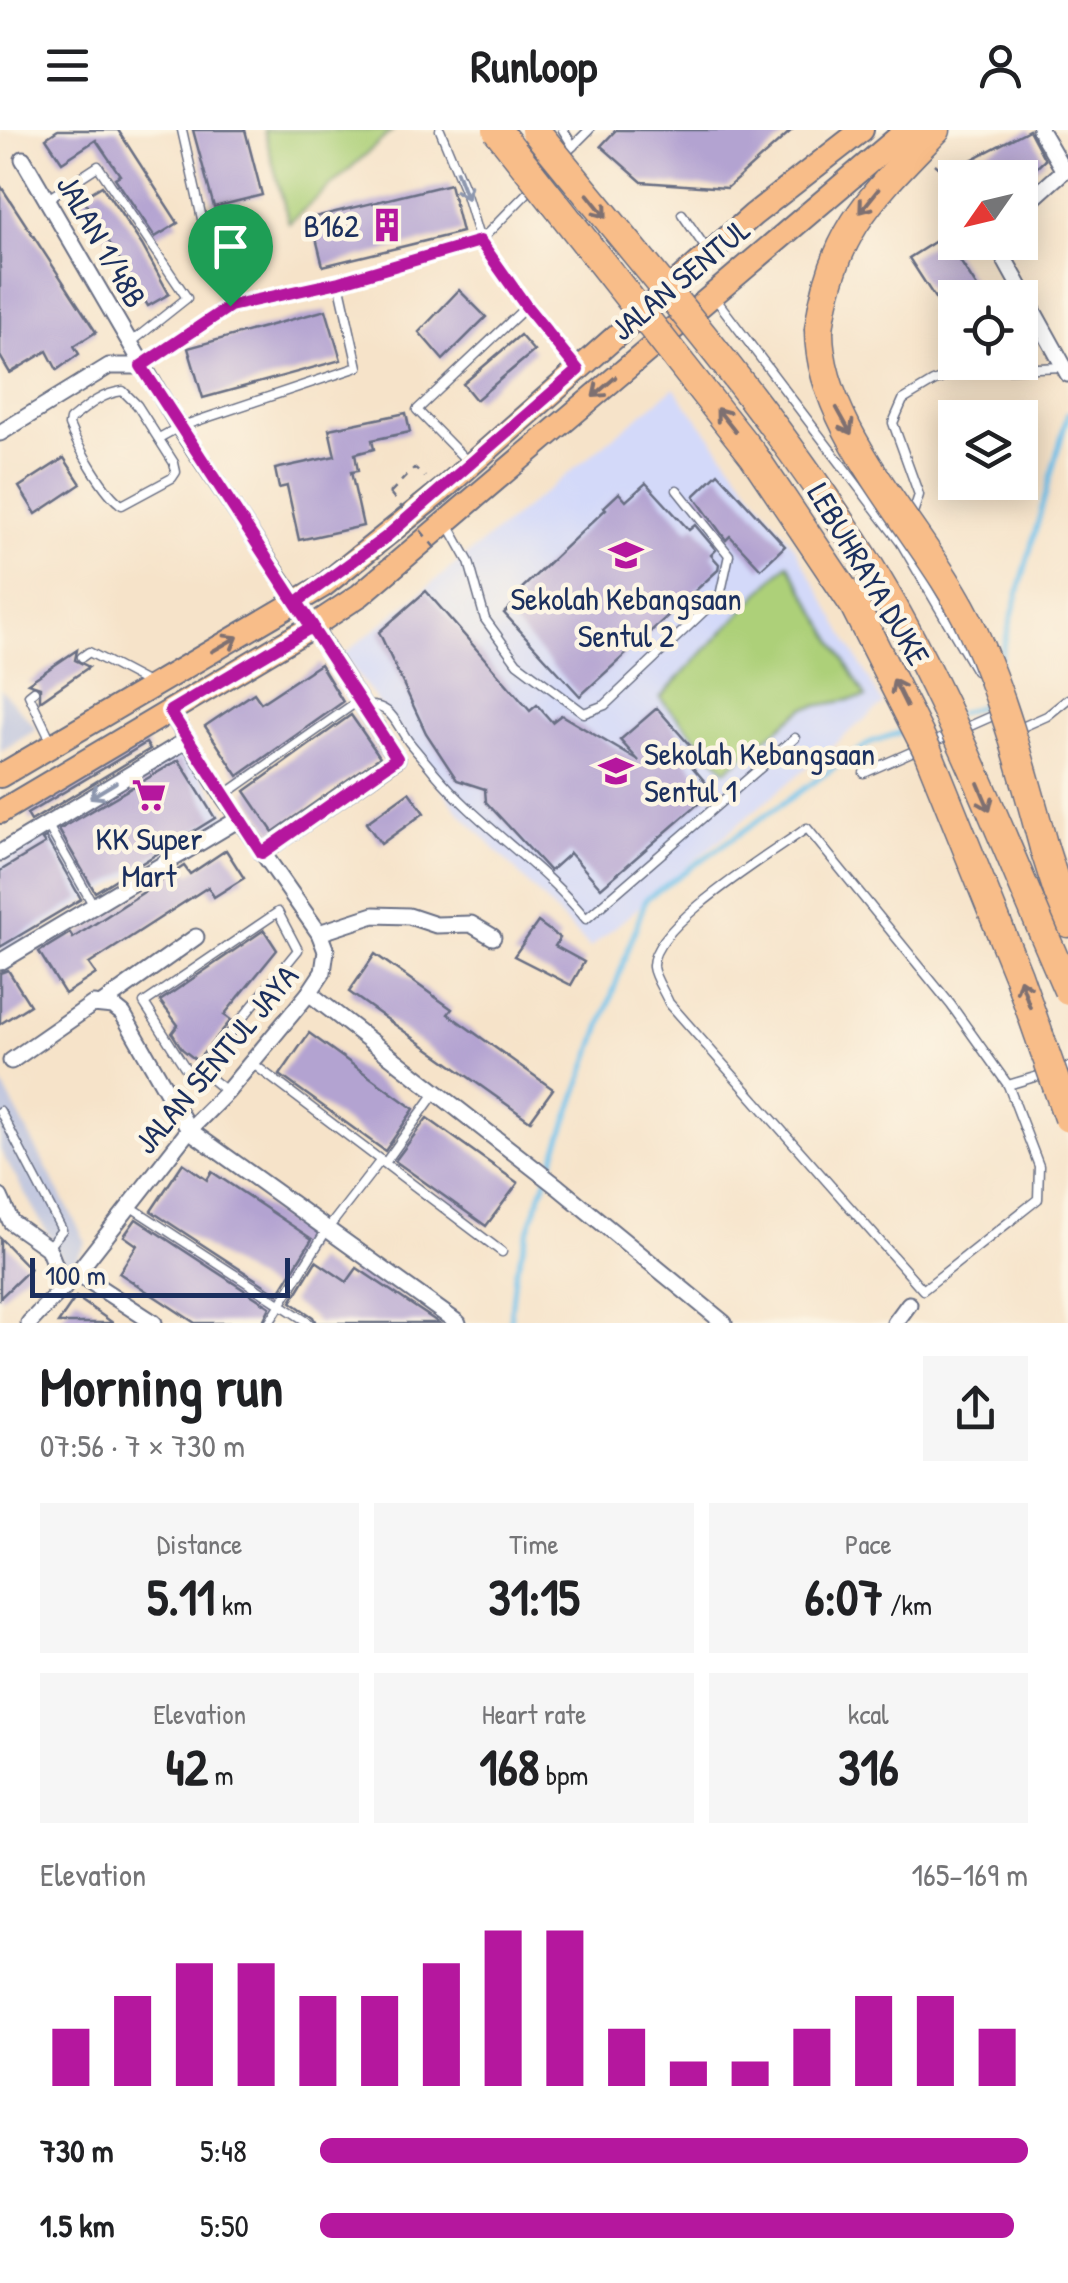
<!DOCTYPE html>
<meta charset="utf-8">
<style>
:root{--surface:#fff;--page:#f6f6f6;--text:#202124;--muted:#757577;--accent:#b5179e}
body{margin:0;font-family:"Patrick Hand",sans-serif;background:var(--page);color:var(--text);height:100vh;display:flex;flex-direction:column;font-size:38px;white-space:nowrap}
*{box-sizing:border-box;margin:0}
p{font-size:32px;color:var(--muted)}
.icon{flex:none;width:55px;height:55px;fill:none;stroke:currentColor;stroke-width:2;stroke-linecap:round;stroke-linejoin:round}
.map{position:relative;height:1193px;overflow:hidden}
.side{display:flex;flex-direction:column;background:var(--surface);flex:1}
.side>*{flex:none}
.needle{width:65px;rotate:236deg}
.fabs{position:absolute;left:938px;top:30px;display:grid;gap:20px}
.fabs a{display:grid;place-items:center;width:100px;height:100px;border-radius:0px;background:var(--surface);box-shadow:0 5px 25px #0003;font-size:50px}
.scale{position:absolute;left:30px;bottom:25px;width:260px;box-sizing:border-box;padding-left:10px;border:5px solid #1b2f5e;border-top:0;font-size:28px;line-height:35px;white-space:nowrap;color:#1b2f5e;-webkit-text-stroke:8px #fcf5e5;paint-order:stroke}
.pin{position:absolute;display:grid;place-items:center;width:85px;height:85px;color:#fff;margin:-102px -42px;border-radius:50% 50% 50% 0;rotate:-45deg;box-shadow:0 0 10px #0007}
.pin .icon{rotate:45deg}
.round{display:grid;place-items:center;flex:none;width:105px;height:105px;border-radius:0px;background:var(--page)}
.overview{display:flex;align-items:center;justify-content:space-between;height:170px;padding:0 40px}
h1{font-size:55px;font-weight:700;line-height:75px}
.figures{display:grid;grid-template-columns:repeat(3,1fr);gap:15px;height:170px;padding:10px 40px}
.figures div{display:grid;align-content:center;border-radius:0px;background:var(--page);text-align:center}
.figures b{font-size:50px;font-weight:700}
.figures small{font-size:28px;font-weight:400}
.figures p{font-size:28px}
.chart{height:280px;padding:20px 40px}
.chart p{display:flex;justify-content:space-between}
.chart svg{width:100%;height:180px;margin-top:10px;stroke:var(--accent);stroke-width:6}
ul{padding:0 40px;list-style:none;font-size:32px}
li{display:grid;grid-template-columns:160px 120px 1fr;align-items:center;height:75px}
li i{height:25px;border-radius:12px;background:var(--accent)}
header{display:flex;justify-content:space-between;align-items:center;height:130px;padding:0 40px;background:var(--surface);font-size:45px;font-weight:700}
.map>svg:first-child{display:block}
.built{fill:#d3d9f9}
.industrial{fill:#bcc3de}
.green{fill:#add079;stroke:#64806c;stroke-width:2.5}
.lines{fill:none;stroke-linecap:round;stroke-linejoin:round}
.stream{stroke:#71c2ec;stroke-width:5}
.building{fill:#b3a3d1}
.lane-casing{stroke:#686e83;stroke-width:11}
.street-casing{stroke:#686e83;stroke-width:19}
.primary-casing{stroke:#686e83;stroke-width:26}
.highway-casing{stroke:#686e83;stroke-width:31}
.path{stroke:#686e83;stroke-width:2.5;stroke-dasharray:8 8;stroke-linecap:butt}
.lane{stroke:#fff;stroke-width:8}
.street{stroke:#fff;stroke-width:15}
.primary{stroke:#f8bd89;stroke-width:22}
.highway{stroke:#f8bd89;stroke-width:28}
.highway-bridge-casing{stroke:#686e83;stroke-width:31;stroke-linecap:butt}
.path-bridge{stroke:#686e83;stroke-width:2.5;stroke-dasharray:8 8;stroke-linecap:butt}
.highway-bridge{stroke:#f8bd89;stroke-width:28}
.oneway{stroke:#8d97ae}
.oneway2{stroke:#7e6f71}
.route-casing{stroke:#fff;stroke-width:20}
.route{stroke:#b5179e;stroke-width:12}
.labels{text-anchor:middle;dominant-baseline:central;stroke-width:9;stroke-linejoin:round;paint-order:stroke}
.poi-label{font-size:32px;fill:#1b2f5e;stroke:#fcf5e5}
.street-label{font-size:32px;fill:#1b2f5e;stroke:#fcf5e5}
</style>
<header><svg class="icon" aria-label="menu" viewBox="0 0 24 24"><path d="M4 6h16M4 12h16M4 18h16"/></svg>Runloop<svg class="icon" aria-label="person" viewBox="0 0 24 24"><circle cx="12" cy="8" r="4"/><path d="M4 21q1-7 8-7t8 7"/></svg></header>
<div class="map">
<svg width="1068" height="1193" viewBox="0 0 1068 1193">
<rect width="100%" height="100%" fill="#fcf5e5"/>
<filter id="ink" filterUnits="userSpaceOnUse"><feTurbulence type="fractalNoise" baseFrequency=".01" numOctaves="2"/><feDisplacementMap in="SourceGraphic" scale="20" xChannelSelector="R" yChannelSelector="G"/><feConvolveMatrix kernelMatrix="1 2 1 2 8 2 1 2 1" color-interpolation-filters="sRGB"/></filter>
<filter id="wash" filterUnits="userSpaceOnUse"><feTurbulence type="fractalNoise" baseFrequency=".0048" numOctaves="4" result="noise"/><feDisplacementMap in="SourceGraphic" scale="40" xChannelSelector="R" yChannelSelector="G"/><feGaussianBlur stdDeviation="2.25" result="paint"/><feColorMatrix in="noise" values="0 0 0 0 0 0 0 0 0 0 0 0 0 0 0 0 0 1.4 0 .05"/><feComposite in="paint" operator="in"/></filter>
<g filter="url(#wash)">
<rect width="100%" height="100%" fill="#f6e3c9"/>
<g class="built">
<polygon points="674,258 794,416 883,574 590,818 459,682 343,525"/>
<polygon points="185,619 229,687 0,823 0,733"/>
</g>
<g class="industrial">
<polygon points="0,558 37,599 0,622"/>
<polygon points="0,950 86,1112 69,1141 0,1020"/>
</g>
<g class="green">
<polygon points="264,0 391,0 392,1 289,93"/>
<polygon points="788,433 866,567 804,578 726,640 660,568"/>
</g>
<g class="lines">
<g class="stream">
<polyline points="999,533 1068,283"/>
<polyline points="959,583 988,573"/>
<polyline points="510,1193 515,1144 530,1095 646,769 871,612 905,601"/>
</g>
</g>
<g id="blocks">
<g class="building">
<polygon points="58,0 118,0 178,93 155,107 115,48 120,45 96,10 62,32 46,8"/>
<polygon points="193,0 245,0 262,65 214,77"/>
<polygon points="616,0 792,0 727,58 642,52 601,16"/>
<polygon points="1029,0 1045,30 1025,48 979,48 969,31"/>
<polygon points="450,54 462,102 323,136 311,88"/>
<polygon points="0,55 96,202 74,216 79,224 57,240 47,221 10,243 0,226"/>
<polygon points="102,56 142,115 169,164 148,176 82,68"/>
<polygon points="944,106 984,168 955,168 955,199 909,128"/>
<polygon points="459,160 486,187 443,230 419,202"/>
<polygon points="326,180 341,230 203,268 188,218"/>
<polygon points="520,205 534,221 476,270 463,254"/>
<polygon points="406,283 410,302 372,310 374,319 355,324 358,341 351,342 363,396 299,410 287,356 279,358 275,339 335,326 329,299"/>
<polygon points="64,328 81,354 36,384 19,357"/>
<polygon points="718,343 785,416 761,439 730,406 726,410 694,366"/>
<polygon points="646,353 689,400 695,395 716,420 711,425 719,434 718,440 580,566 504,483 522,466 518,462 606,379 604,377 619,363 626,371"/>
<polygon points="426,461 530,581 537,575 552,592 561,585 639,631 620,610 657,578 692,618 683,626 713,661 601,758 570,723 550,741 486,672 485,659 457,650 426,603 379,502"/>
<polygon points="77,520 75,530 89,537 40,571 40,557 28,553"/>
<polygon points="320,534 343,572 238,646 205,596 254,563 261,573"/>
<polygon points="351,585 380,627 273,702 245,661"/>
<polygon points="146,613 150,619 31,691 27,684"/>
<polygon points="179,630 215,688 95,762 59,700"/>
<polygon points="409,662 424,683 381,714 366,693"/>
<polygon points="46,708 81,769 0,817 0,741 45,714 42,710"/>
<polygon points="226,720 244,748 214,767 208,757 89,834 96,844 65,864 39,822 70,803 73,808 184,736 190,744"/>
<polygon points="538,792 560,808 555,816 584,832 571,855 514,826"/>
<polygon points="264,800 277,820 224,885 231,890 197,931 182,919 172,903 178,895 160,871"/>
<polygon points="375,824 452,879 448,884 553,959 530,991 349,862"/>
<polygon points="8,840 30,875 0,894 0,843"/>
<polygon points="309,903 414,979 385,1021 280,945"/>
<polygon points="427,988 518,1053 486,1096 395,1031"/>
<polygon points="183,1033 207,1050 212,1042 312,1109 278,1164 151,1081"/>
<polygon points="136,1089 270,1177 262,1193 195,1193 119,1143 137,1115 124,1106"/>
<polygon points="0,1108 30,1139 0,1168"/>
<polygon points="316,1131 347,1152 357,1138 439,1193 316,1193 313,1187 291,1172"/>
<polygon points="76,1167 113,1193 58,1193"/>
</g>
</g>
</g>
<g filter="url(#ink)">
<use href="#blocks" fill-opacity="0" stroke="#686e83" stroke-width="2.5"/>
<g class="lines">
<g class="lane-casing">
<g id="lane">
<polyline points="182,0 207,111 230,176"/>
<polyline points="440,0 464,58 480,111 575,237"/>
<polyline points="563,0 573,16"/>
<polyline points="564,25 589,0"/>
<polyline points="46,70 98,36 187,168 129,214"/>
<polyline points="682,84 707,120"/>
<polyline points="715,168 901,413"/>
<polyline points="142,236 230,176 339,152 480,111 533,57"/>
<path d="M123,261L137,275L174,333L176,342L172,348L122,375C105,365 77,315 69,295L70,290C86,277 102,263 123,261Z"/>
<polyline points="159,308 179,297 358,237 339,152"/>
<polyline points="469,333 417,280 527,176"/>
<polyline points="911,389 919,365 893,293 903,270 933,252 960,241 1064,237"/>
<polyline points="449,396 469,432 485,489 517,533 584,583 605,575 720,466 729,425 677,360"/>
<polyline points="905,402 901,413 976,541"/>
<polyline points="82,527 89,522 148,553"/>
<polyline points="34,561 29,565 51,611"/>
<path d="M364,576C392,573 395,593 409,612C417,622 426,632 434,642C480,697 542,734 586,789L795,608"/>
<polyline points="1015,595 1020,598 1047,586 1068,569"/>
<polyline points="864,643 997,584"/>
<polyline points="223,666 358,571"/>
<polyline points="47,694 94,776"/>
<path d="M807,698L951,875L1008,955L1039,1036L1038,1069L923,1160L669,873C665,863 654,847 653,837C650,796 774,722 807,698Z"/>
<polygon points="278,782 298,820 200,940 188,942 144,873"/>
<polyline points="252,933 502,1122"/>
<polyline points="200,940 227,962"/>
<polyline points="1008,955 1068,937"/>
<polyline points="0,981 62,1100 49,1116"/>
<polyline points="385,1033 435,963"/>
<polyline points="131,1077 309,1193"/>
<polyline points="269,1193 326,1101 381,1030"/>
</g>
</g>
<g class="street-casing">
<g id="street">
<polyline points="1040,0 1064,41"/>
<polyline points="23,29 179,297 297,472 397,629 262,723"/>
<polyline points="1020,80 1068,37"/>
<polyline points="995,112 1068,244"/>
<polyline points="0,303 109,236 141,236"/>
<polyline points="0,723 187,610"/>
<polyline points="319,803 374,785 409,786 436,795 471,794 493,807"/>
<polyline points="0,832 239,689"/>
<polyline points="309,863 558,1057 724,1193"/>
<polyline points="103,873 196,807"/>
<polyline points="11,931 93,874 113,876 123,884 189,1000 458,1193"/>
<polyline points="0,1067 11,1092 48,1118 64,1158"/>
<polyline points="77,1143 154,1193"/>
<polyline points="29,1193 77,1143 189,1000 227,962 309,863 323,842 326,821 319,803 223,666 170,581"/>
<polyline points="895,1193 909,1174"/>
</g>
</g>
<g class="primary-casing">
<g id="primary">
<polyline points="0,646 323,456 441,361 753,85 862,0"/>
<polyline points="0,682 313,496 360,465 907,0"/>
</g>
</g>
<g class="highway-casing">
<g id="highway">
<path d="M819,199C832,102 871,67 936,0"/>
<polyline points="1044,718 1068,793"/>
</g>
</g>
<g class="path">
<polyline points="935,34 955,52"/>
<polyline points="390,363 414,338 425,347"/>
</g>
<use href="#lane" class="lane"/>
<use href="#street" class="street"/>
<use href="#primary" class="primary"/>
<use href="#highway" class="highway"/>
<g class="highway-bridge-casing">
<g id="highway-bridge">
<polyline points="497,0 753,325 854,475 928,622 1018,845 1068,988"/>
<path d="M535,0C652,145 779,287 876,447C954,577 1007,722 1068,860"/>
<path d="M819,199C818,304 931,407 973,501C1005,571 1024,645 1044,718"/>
</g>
</g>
<polyline class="path-bridge" points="390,363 435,418"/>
<use href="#highway-bridge" class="highway-bridge"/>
</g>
<defs><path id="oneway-shaft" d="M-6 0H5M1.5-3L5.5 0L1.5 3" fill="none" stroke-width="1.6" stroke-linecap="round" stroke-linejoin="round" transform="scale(2.5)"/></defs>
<g class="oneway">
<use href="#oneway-shaft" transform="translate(462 55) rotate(69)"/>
<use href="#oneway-shaft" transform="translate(103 660) rotate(149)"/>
</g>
<g class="oneway2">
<use href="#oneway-shaft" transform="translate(869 71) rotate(129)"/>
<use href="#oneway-shaft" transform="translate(597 76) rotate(51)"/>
<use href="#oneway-shaft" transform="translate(604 257) rotate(139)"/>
<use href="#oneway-shaft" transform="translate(726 290) rotate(-128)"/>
<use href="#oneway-shaft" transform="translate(844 291) rotate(61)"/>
<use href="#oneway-shaft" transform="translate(225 514) rotate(-30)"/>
<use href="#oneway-shaft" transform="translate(900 563) rotate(-116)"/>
<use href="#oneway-shaft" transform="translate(984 667) rotate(67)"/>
<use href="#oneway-shaft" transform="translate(1025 863) rotate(-109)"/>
</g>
</g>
<g class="lines" filter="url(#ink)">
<g class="route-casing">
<polyline id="route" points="230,176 141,236 397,628 262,723 170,581 313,496 297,472 386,407 578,240 526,176 480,111 339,152 230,176"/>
</g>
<use href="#route" class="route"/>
</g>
<defs>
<g id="building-bare" transform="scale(2.7)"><path d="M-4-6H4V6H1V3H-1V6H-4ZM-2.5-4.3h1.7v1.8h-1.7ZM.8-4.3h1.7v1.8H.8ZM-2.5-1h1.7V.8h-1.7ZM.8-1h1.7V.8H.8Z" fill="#b5179e" stroke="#fcf5e5" stroke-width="2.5" paint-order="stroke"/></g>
<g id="school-bare" transform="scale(2.7)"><path d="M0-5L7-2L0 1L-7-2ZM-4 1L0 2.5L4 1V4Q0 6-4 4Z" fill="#b5179e" stroke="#fcf5e5" stroke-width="2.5" paint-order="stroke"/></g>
<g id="supermarket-bare" transform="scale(2.7)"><path d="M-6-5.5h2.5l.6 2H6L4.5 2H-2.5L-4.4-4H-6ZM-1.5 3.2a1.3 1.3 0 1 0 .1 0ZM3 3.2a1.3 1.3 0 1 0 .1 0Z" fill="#b5179e" stroke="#fcf5e5" stroke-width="2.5" paint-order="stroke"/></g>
</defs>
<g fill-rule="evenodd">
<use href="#building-bare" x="387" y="95"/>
<use href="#school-bare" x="626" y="425"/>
<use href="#school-bare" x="616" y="641"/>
<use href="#supermarket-bare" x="149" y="665"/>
</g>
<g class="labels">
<g class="poi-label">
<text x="359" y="95" text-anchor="end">B162</text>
<text x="626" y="468">Sekolah Kebangsaan<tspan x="626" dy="37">Sentul 2</tspan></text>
<text x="644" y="623" text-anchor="start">Sekolah Kebangsaan<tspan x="644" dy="37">Sentul 1</tspan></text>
<text x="149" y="708">KK Super<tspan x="149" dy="37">Mart</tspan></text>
</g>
<g class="street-label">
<text transform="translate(102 111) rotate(60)">JALAN 1/48B</text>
<text transform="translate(680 149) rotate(-40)">JALAN SENTUL</text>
<text transform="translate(869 444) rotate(59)">LEBUHRAYA DUKE</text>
<text transform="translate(216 929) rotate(-50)">JALAN SENTUL JAYA</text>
</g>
</g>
</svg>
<div class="fabs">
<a><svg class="needle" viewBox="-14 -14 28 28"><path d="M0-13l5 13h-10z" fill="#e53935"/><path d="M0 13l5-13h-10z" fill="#757577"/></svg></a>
<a><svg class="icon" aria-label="locate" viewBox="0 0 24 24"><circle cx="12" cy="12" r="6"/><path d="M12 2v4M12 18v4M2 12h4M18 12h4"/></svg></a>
<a><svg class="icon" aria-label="layers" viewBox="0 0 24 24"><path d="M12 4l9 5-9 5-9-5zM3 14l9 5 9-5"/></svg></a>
</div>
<div class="scale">100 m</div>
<div class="pin" style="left:230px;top:176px;background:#1e9e55"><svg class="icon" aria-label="arrive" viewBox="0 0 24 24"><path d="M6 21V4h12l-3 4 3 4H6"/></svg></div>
</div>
<section class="side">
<div class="overview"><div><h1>Morning run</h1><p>07:56 · 7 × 730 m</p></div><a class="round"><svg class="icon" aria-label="share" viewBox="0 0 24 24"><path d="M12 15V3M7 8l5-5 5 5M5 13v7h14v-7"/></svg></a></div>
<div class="figures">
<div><p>Distance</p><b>5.11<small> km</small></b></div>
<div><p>Time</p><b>31:15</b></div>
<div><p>Pace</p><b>6:07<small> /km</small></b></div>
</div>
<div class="figures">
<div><p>Elevation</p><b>42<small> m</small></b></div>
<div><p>Heart rate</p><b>168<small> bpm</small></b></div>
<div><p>kcal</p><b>316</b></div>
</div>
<div class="chart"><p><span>Elevation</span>165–169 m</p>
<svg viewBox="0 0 160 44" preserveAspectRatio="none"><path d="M5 44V30M15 44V22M25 44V14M35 44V14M45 44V22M55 44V22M65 44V14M75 44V6M85 44V6M95 44V30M105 44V38M115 44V38M125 44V30M135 44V22M145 44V22M155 44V30"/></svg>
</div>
<ul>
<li><b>730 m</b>5:48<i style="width:100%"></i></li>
<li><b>1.5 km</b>5:50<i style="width:98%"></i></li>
</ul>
</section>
